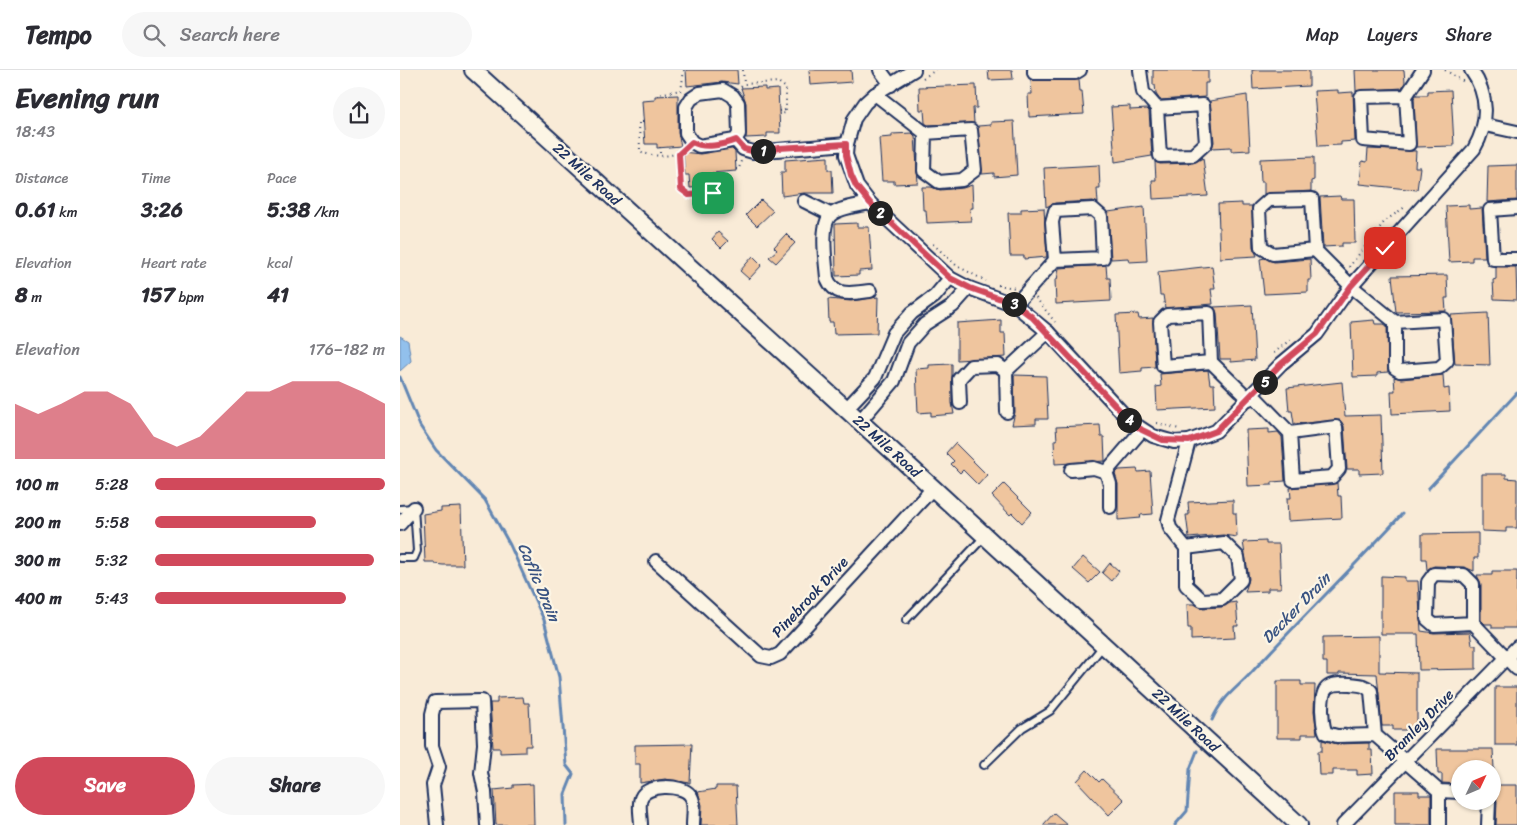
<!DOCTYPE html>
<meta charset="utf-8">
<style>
:root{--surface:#fff;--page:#f7f7f7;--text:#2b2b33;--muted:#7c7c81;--line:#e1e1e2;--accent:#d1495b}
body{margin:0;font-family:Sriracha,sans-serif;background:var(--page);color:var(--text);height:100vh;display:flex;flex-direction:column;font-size:19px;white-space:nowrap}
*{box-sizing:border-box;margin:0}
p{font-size:16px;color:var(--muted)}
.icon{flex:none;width:28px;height:28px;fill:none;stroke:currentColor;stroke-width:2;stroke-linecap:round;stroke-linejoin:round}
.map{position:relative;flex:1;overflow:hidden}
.panel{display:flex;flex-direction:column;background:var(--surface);width:400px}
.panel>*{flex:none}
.needle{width:32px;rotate:46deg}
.buttons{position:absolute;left:1051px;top:690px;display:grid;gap:10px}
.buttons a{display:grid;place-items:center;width:50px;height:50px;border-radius:50%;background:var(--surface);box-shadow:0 1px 4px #0004;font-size:25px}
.pin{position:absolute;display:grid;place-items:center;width:42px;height:42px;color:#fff;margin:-21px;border-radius:10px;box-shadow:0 2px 8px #0006}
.km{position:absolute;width:25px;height:25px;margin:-12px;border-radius:50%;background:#222;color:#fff;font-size:14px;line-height:25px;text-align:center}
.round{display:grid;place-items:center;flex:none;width:52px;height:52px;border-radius:26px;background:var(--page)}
.summary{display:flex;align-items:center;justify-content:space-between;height:85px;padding:0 15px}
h1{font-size:28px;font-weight:800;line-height:38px}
.metrics{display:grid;grid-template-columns:repeat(3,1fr);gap:8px;height:85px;padding:5px 15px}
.metrics div{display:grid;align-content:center}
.metrics b{font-size:21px;font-weight:800}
.metrics small{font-size:14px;font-weight:400}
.metrics p{font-size:14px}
.chart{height:140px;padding:10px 15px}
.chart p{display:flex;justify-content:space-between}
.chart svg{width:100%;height:90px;margin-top:5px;fill:var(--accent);opacity:.7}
.action{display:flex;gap:10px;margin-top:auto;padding:10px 15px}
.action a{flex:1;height:58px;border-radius:30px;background:var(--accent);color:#fff;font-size:20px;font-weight:800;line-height:58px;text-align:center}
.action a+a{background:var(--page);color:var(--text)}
ul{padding:0 15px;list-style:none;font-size:16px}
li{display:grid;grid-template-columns:80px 60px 1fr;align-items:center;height:38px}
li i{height:12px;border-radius:6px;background:var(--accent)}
header{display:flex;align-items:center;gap:30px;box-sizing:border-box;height:70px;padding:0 25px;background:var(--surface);border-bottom:1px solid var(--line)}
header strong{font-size:24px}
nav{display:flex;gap:28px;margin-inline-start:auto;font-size:18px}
.search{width:350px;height:45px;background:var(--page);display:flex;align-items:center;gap:12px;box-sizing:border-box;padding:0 18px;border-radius:28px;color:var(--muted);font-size:19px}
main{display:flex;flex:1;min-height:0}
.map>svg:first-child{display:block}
.water{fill:#92c0ec;stroke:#6286b3}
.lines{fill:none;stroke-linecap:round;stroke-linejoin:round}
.stream{stroke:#6286b3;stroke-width:3}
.building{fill:#efc59e;stroke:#1b2f5e}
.service-casing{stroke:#1b2f5e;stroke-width:10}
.minor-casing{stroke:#1b2f5e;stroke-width:16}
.tertiary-casing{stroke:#1b2f5e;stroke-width:20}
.path{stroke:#1b2f5e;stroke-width:2;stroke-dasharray:1 4;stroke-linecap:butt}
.service{stroke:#fcf5e5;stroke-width:6}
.minor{stroke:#fcf5e5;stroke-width:12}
.tertiary{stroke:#fcf5e5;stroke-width:16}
.route-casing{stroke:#fff;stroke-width:10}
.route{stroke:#d1495b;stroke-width:6}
.labels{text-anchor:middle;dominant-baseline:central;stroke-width:4.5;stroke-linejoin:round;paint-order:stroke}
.street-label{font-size:15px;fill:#1b2f5e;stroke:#fcf5e5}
.water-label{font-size:16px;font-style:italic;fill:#395382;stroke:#fcf5e5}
</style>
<header>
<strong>Tempo</strong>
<div class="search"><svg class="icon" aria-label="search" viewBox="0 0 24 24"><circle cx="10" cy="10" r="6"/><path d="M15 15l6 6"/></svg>Search here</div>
<nav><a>Map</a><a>Layers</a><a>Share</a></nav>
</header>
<main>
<section class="panel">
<div class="summary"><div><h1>Evening run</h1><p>18:43</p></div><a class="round"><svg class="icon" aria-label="share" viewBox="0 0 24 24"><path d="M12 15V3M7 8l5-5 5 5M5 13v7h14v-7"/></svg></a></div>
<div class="metrics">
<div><p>Distance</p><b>0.61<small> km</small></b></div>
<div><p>Time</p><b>3:26</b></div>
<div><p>Pace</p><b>5:38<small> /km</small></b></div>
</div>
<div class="metrics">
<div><p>Elevation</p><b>8<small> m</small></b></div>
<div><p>Heart rate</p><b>157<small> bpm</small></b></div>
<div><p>kcal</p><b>41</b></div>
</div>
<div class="chart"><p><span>Elevation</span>176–182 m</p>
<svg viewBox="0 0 160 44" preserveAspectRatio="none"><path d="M0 44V17L10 22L20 17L30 11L40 11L50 17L60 33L70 38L80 33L90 22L100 11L110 11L120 6L130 6L140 6L150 11L160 17V44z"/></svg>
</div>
<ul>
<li><b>100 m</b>5:28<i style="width:100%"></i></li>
<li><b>200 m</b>5:58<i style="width:70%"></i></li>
<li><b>300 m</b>5:32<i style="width:95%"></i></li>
<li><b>400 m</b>5:43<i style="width:83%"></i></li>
</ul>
<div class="action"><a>Save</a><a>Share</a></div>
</section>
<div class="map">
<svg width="1117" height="755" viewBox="0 0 1117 755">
<rect width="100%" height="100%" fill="#f9ebd7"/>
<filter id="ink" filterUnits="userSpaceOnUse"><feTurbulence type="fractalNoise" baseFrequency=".02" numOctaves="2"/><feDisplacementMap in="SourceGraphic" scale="10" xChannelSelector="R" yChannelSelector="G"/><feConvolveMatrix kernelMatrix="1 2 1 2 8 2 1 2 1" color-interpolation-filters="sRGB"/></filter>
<g filter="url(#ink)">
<polygon class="water" points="0,266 8,271 11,291 0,301"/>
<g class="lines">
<g class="stream">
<polyline points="0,307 20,356 36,380 85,430 110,475 144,550 159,607 166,695 173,704 165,724 166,755"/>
<polyline points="1028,419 1117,323"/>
<path d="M812,650C823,626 834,621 851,603C900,549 953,498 1002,444"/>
<polyline points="775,755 787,741 790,699 797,681"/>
</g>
</g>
<g class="building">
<polygon points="286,0 337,0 338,14 322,12 287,16"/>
<polygon points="409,0 451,0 452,12 410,15"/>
<polygon points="588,0 612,0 613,9 589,10"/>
<polygon points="753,0 808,0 808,13 805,13 805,27 760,30 756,24 755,15 753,15"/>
<polygon points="852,0 909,0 909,16 853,19"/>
<polygon points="955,0 1004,0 1005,12 1002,18 956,21"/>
<polygon points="631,10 679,10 680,21 682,21 684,44 629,47 628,24 632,24"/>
<polygon points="576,15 577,38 573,38 574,53 528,55 525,53 524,40 520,40 519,17"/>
<polygon points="365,17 365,20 378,19 380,63 367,63 367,67 346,68 346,33 341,18"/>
<polygon points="938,20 938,23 953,22 955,71 941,72 941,75 918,76 914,21"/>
<polygon points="1051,20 1054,76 1016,77 1014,28 1016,25 1028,25 1028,21"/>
<polygon points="278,25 278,63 281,76 257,78 257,74 245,74 242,31 255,30 255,26"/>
<polygon points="847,25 850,80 831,81 831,77 812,78 814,72 810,31"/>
<polygon points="730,36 730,40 747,39 749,41 752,86 715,92 711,37"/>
<polygon points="614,51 617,105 594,107 594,103 582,104 578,56 591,55 591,52"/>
<polygon points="512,63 515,66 518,113 494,114 494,111 482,111 479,68 492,67 492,64"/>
<polygon points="332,79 335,82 336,101 312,103 313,116 290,118 289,105 285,105 283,82 300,84"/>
<polygon points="968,79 1016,81 1015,97 1020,97 1017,120 960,114 962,91 967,92"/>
<polygon points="428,87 428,100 432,100 433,123 404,123 382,126 381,102 385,102 385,90"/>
<polygon points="914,87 914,110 911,111 911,121 864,124 864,112 861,112 860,89"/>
<polygon points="803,88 808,126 753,129 752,110 756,110 755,92 760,94 793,93"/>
<polygon points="699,95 700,119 697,119 698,133 693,131 655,133 646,137 644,98"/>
<polygon points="1117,95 1117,130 1087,132 1088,96"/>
<polygon points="572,115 573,138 570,138 571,151 527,153 526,140 523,140 522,117 531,117 540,120 563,118"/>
<polygon points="940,126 941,129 954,129 955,173 942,173 942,176 923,177 920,127"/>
<polygon points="361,130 373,141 357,156 346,145"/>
<polygon points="842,133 842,136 852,136 853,177 857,186 820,188 818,134"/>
<polygon points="1069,135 1069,139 1082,138 1085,187 1072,187 1072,191 1049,192 1046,136"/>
<polygon points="744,137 747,191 729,192 728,188 711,189 708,142"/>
<polygon points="644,138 647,187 624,189 624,186 610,186 608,143 621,143 621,139"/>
<polygon points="457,153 457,157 469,157 472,200 459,201 459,205 436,206 435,154"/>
<polygon points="318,162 328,171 321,178 312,169"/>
<polygon points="386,164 395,173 376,193 369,187 377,180 374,177"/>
<polygon points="353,186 362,195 349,209 340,201"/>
<polygon points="865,188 874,192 910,189 911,210 908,210 908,222 864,224 860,189"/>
<polygon points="706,195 707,208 710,208 711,231 656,234 655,210 657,210 659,198"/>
<polygon points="812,196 815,219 811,219 813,234 765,238 763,225 760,225 758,202"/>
<polygon points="1096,197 1116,197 1117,230 1094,229 1093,210 1096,209"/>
<polygon points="1047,205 1048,228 1045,228 1046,241 996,242 992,206"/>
<polygon points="478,227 477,263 434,264 433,252 429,252 428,229 451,231"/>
<polygon points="852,235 855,290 831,292 831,289 820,289 817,243 814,237"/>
<polygon points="1088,243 1090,295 1055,294 1051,245"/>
<polygon points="738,244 739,249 753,248 755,297 742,298 742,301 719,303 716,245"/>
<polygon points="601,250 601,263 605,263 606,287 557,290 557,253"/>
<polygon points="974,250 975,254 984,254 987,256 988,302 977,303 977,306 953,307 951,252"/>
<polygon points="552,294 552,333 554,344 531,346 531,342 518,343 516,299 529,298 529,295"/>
<polygon points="808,300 810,314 814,314 815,337 757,340 756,317 761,316 760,304"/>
<polygon points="614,305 646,306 648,349 636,349 636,354 612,355 615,342"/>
<polygon points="1043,305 1044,319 1049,318 1050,341 992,344 991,321 995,321 994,307 1001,309"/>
<polygon points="942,312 945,346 981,345 983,403 959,404 959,399 947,399 944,356 940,350 894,354 892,341 889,341 887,318"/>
<polygon points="700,355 701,367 704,367 705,391 655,394 654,370 657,370 656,357"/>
<polygon points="869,359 869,363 878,362 882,367 885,411 872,412 872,415 848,416 846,360"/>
<polygon points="555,373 587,405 578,415 563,400 560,403 551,394 554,391 546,383"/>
<polygon points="737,399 738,402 750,401 753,444 740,445 741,448 718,450 718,414 715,404 719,400"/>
<polygon points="1082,404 1106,404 1106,408 1117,409 1117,458 1106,458 1106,462 1082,461"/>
<polygon points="937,413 938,426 941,426 942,448 888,451 887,428 891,428 890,418"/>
<polygon points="604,414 632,442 622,453 612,443 610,445 592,426"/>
<polygon points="833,430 833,443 836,443 837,467 823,465 789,468 786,445 789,445 788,432"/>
<polygon points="61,437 63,495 43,495 34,494 34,492 25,492 23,444 41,441 41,438"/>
<polygon points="1078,463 1078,488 1074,488 1074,501 1064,497 1034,496 1027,500 1026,489 1022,489 1022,464"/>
<polygon points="866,471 866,474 879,474 881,518 868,518 868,521 845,522 849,509 843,472"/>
<polygon points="683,487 700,502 689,513 673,499"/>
<polygon points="710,493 719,501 711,511 702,503"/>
<polygon points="1092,501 1117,501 1116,558 1092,558 1092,554 1085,554 1081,550 1081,514 1077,505 1092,505"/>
<polygon points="981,506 1005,507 1005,511 1018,511 1021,561 1034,563 1070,562 1072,575 1076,575 1076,599 1019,600 1018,564 981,564"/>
<polygon points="836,532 838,556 834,556 835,568 791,570 791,558 788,558 787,534 794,534 802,538 822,537 830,533"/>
<polygon points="979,566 979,602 1017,603 1017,660 993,660 993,656 982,656 977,604 939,603 939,605 927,605 927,592 923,592 923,567"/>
<polygon points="877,611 901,611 901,615 915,615 914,641 917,664 902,664 902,668 877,668"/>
<rect x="1095" y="617" width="22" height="58"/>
<polygon points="123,627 124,633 129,633 131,676 125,676 125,682 100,683 100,678 93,678 90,633 97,633 97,628"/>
<polygon points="922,670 937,674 969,673 969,680 972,680 973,704 957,705 957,700 933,700 933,705 919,705 918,681 922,681"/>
<polygon points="292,674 290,713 265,709 240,713 240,694 235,694 235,675"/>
<polygon points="1037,679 1093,679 1094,699 1060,699 1060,714 1042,713 1042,704 1038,704"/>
<polygon points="687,700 699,712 702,709 724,730 709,745 677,711"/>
<polygon points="133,714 134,755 96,755 94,720 113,718 113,715"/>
<polygon points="1094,715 1117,715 1117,755 1096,755 1097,731 1094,725"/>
<polygon points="316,716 336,716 338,755 301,755 302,735 298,722 316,719"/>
<polygon points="995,721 1019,721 1019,725 1031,725 1031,755 995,755"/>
<polygon points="654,743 668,755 643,755"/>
</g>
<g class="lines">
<g class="service-casing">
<g id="service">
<polyline points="0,439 14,438 17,481 14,488 0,488"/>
<polyline points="506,550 584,467"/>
<polyline points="584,695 622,658 650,641 703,576"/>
</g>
</g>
<g class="minor-casing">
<g id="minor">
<polyline points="480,0 491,15"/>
<path d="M514,0L475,24L465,33L454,49L447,74L446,85L457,116L470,133L550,208L569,218L615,235L648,262L730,351L753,366L774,372L789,371L816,361L881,294L917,264L951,216L1074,79C1089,53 1089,25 1071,0"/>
<polyline points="634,0 634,3 675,3 680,0"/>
<polyline points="740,0 743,22 757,38 760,86 793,85 806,73 803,35 757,38"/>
<polyline points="475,24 525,63 571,60 575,100 562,110 539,112 524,101 525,63"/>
<polyline points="1006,26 961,27 963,70 1009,74 1006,26 1023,0"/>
<polyline points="1085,55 1117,62"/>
<polyline points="335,70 299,76 292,72 286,63 286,37 291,29 300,23 323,20 333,26 338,33 339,64 335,70 343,79 353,82 447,74"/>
<polygon points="912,129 915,180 873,184 861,177 859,139 869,130"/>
<polyline points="404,131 430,144"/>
<polyline points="1117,138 1090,140 1093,189 1117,189"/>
<polyline points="915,180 951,216 995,252 1044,249 1047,291 1039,298 1000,301 995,298 995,252"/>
<path d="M470,221C452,223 435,228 427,208C426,193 419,153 432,144C442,137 458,136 470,133"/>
<polyline points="615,235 655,190 703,188 701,146 693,139 655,141 652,152 655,190"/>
<polyline points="811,292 763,296 760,252 767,245 809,243 811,292 849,329"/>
<polyline points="853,325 890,363 936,357 939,399 932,407 893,410 890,363"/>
<polyline points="560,333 559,309 571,296 598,295 606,301"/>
<polyline points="446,339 475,308 494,263 512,243 535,226 550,208"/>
<polyline points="607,342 606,301 648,262"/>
<polyline points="460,351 494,311 508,273 525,254 553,236 569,218"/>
<polyline points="671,400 694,398 706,402 742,360"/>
<polyline points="706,402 710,414 710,437"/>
<polyline points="0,454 14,438"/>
<polyline points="786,478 786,515 802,530 822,529 841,510 838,487 824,473 786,478 770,458 768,450 789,371"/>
<polyline points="256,491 361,586 371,588 380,584 533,418"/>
<polyline points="1073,553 1034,555 1027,549 1028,512 1034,504 1064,505 1073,514 1073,553 1117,599"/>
<path d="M975,665L937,666L926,663C922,655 923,649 922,640C922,617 926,613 950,614C959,615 964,614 971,621L975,665L1039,721L1060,722"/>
<polyline points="37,755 33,715 39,697 32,676 32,644 35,632 82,631 84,674 81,703 85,722 87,755"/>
<path d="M241,755C241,747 238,735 241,728C246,714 282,714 290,725C296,732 293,746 293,755"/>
<polyline points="943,755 1117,577"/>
<polyline points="1039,755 1039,721"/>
<polyline points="1088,755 1089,731"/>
</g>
</g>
<g class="tertiary-casing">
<polyline id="tertiary" points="73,0 533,418 899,755"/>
</g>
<g class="path">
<polyline points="343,0 344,14"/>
<polyline points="1045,0 1064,12"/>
<polyline points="523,8 536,0"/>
<polyline points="341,17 344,14 378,12 386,18 386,43 379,44"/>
<polyline points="281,21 284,0"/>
<polyline points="258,26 258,24 281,20"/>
<polyline points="379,41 386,40"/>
<path d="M243,52H239L240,81C250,87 273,88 283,80"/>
<polyline points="260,77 260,85"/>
<polyline points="279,84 281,119 289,125 313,123 318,119 316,103"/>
<polyline points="336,99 339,99 341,91"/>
<polyline points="313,116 313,123"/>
<polyline points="533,174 557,196 586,211"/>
<polyline points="949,197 985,151 1005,137"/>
<polyline points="598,215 615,218"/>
<polyline points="636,228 655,252"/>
<polyline points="874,283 891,269"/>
<polyline points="757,353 779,359"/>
</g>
<use href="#service" class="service"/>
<use href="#minor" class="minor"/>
<use href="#tertiary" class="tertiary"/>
</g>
</g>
<g class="lines" filter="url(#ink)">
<g class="route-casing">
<path id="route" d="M313,123L289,125L281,119L279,84L292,72C304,79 323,75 336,70L344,79L356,82L379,78L446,74V85L451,105L456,116L470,133L550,208L570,218L615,234L632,247L730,351L742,360L763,370L789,371L816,361L881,294L917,264L951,216L985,178"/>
</g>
<use href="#route" class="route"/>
</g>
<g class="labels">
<g class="street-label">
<text transform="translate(187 104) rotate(42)">22 Mile Road</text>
<text transform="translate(487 376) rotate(42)">22 Mile Road</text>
<text transform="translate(410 527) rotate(-47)">Pinebrook Drive</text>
<text transform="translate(786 650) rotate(43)">22 Mile Road</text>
<text transform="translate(1019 655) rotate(-46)">Bramley Drive</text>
</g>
<g class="water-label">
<text transform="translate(139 512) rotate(67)">Caflic Drain</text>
<text transform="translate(896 538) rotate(-46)">Decker Drain</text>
</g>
</g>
</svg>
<div class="buttons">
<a><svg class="needle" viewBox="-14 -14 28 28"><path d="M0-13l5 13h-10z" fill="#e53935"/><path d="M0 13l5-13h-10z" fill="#7c7c81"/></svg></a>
</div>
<div class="pin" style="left:313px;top:123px;background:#1e9e55"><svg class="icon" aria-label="arrive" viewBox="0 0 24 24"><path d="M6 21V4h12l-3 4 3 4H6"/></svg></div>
<div class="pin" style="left:985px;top:178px;background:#d93025"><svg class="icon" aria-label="check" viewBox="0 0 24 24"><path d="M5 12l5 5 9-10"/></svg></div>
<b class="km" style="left:363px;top:81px">1</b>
<b class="km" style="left:480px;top:143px">2</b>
<b class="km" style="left:614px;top:234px">3</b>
<b class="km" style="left:729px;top:350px">4</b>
<b class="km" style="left:865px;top:312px">5</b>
</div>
</main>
